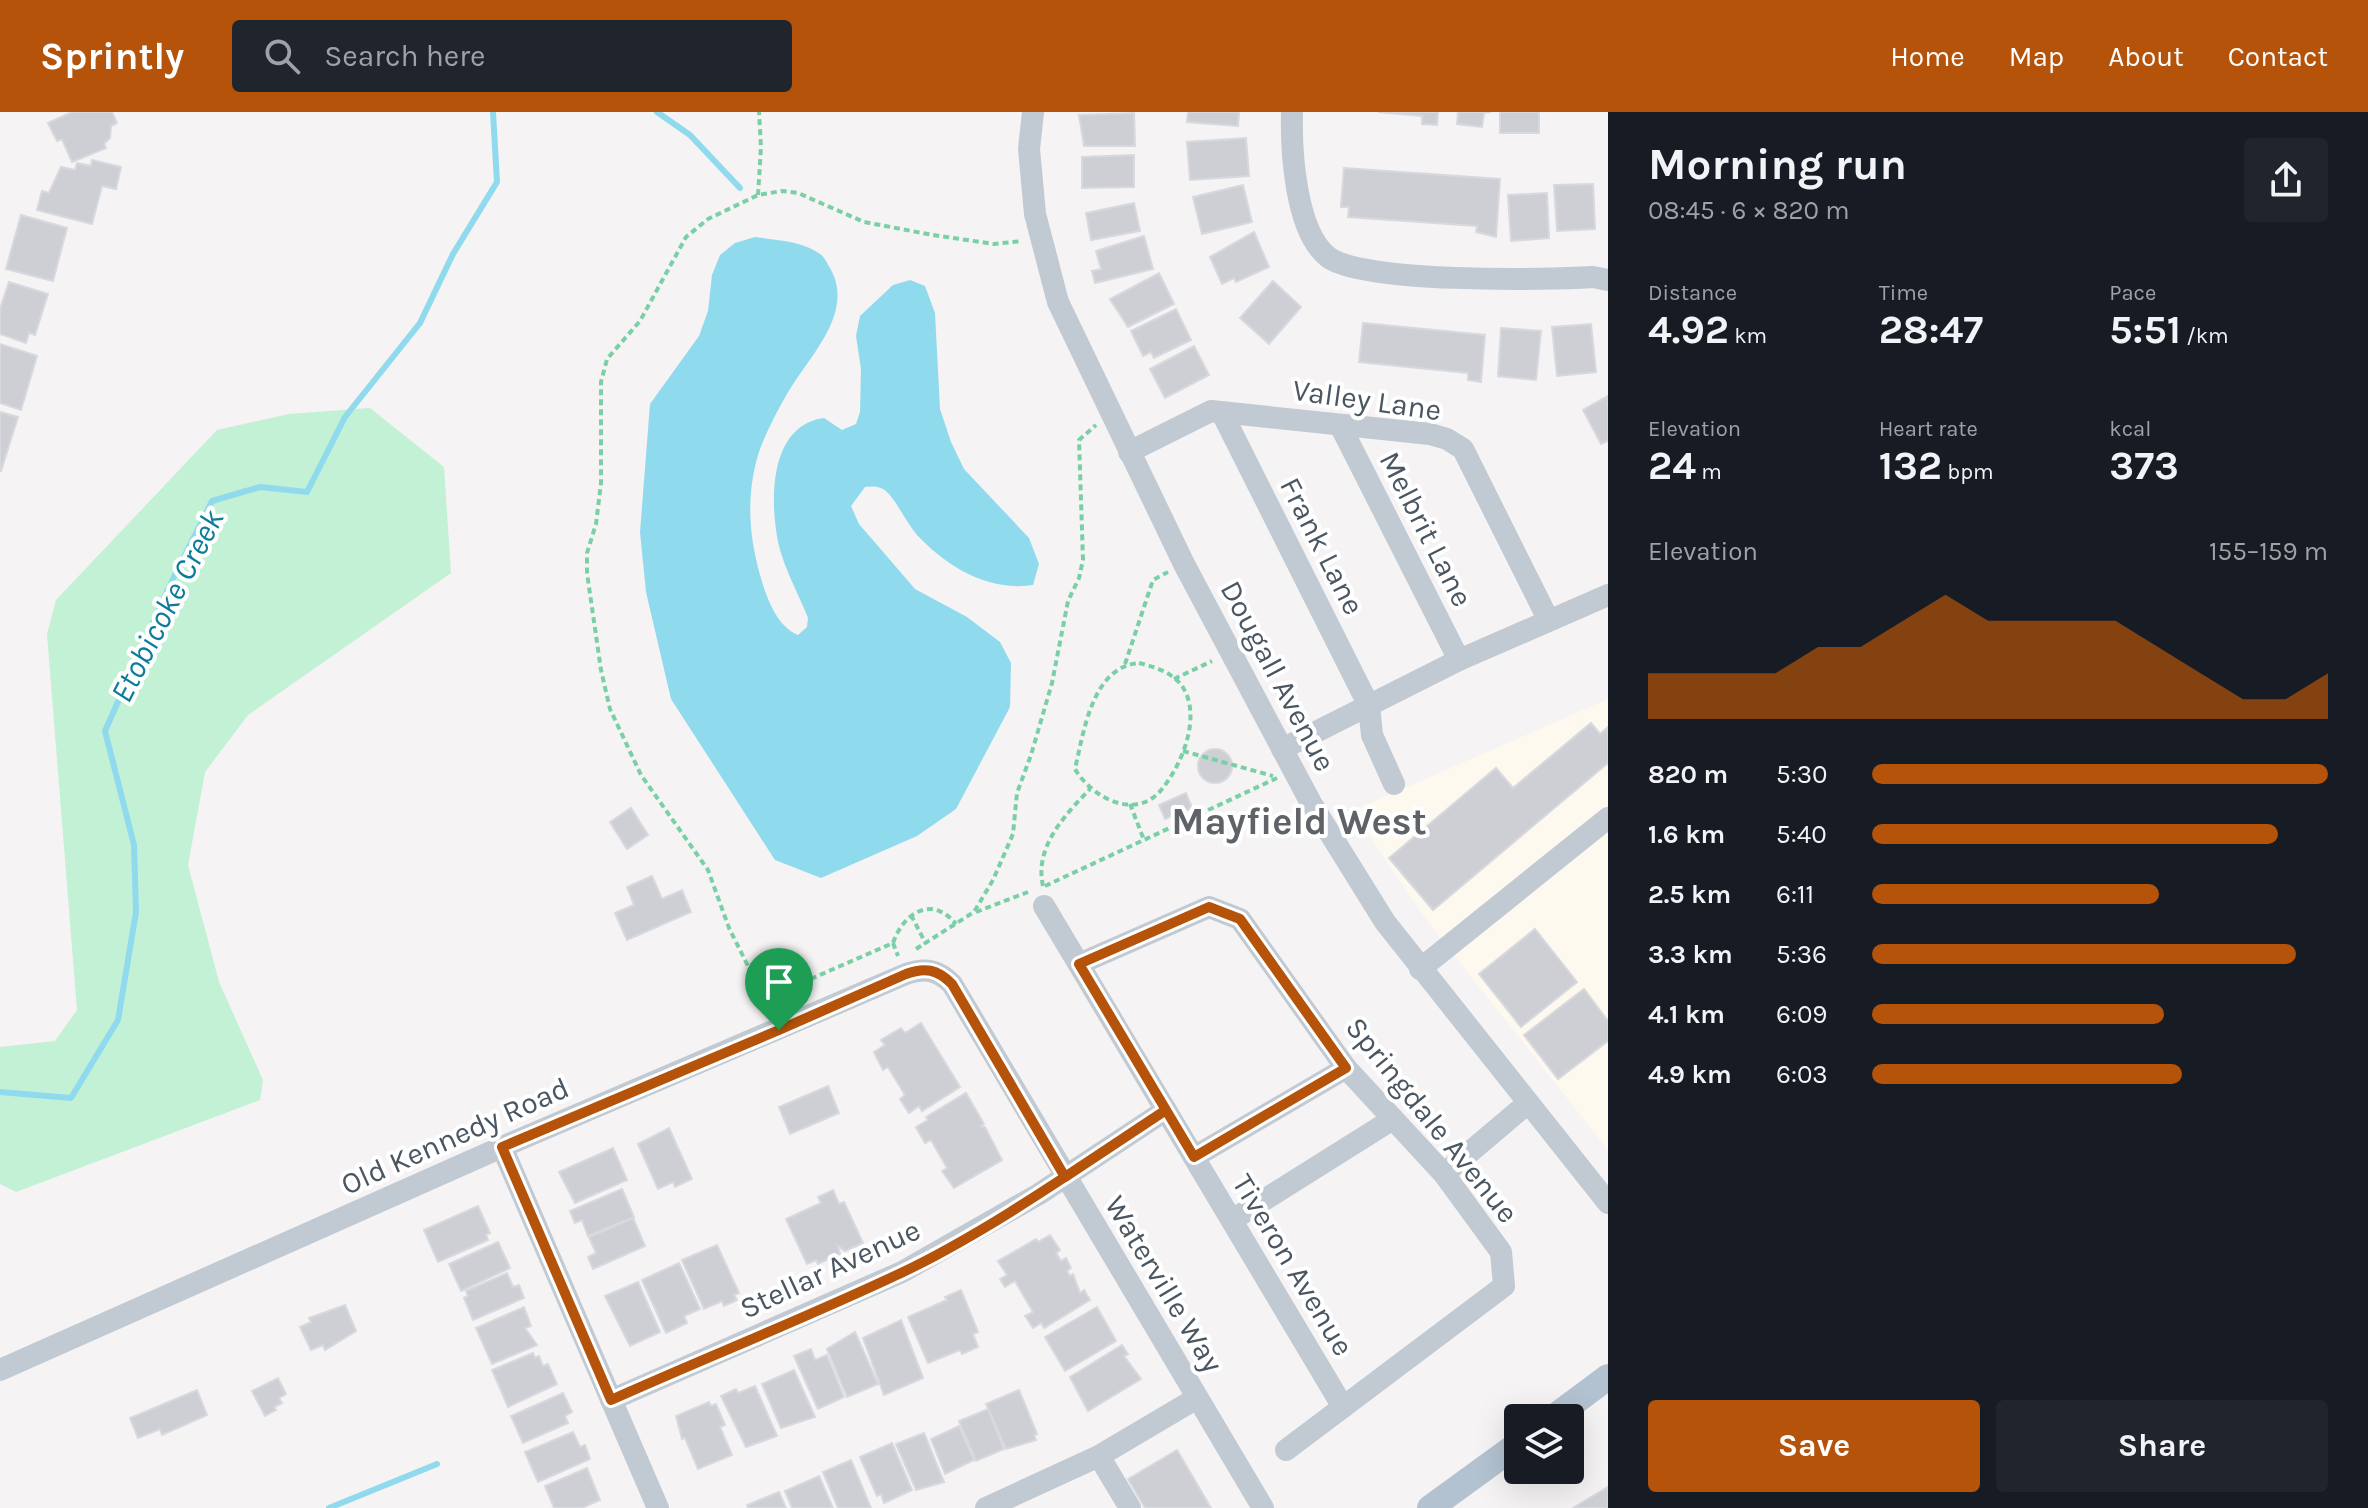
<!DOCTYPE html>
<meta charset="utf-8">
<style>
:root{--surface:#171b24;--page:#20242c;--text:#f1f3f6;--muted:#9ea1a6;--accent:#b45309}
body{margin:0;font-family:Karla,sans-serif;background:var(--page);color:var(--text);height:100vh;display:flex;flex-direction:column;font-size:30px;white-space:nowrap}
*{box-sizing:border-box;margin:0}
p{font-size:26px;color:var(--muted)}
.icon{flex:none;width:44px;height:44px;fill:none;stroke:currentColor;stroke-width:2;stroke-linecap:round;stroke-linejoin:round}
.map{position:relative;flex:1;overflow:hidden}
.details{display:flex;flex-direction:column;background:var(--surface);width:760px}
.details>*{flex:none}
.controls{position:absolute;left:1504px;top:1292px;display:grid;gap:16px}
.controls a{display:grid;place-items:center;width:80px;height:80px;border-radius:8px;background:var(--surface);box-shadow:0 8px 32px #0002;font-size:40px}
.pin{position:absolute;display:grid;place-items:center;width:68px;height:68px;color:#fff;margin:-82px -34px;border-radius:50% 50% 50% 0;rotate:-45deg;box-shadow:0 0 8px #0007}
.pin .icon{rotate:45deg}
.round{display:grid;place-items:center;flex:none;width:84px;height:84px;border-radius:8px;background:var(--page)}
.head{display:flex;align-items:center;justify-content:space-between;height:136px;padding:0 40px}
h1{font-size:44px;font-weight:700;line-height:60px}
.stats{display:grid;grid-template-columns:repeat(3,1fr);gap:12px;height:136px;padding:8px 40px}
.stats div{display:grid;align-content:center}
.stats b{font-size:40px;font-weight:700}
.stats small{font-size:22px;font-weight:400}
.stats p{font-size:22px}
.chart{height:224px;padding:16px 40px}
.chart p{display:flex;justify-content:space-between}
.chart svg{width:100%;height:144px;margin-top:8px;fill:var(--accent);opacity:.7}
.action{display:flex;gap:16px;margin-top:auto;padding:16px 40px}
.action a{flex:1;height:92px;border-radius:8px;background:var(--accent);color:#fff;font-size:32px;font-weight:700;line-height:92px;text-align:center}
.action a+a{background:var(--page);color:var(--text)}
ul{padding:0 40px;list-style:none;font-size:26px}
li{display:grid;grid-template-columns:128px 96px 1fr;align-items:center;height:60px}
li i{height:20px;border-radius:10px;background:var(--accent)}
header{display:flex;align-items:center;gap:48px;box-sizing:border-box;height:112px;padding:0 40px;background:var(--accent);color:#fff}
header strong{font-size:38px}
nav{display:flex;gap:44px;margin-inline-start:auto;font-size:28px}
.search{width:560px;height:72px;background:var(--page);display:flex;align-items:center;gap:20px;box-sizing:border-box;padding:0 28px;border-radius:8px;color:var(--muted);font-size:30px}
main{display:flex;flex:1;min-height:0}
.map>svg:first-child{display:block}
.commercial{fill:#fdf9ef}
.green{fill:#c3f1d5}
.water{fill:#90daee}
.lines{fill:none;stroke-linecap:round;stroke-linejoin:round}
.stream{stroke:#90daee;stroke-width:6}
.building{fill:#cdcfd5;stroke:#d7d9de;stroke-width:2}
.path{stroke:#7ad0a6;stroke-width:4;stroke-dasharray:6 4;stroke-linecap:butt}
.minor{stroke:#c1cad2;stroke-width:22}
.major{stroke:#b3c2d1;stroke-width:26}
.route-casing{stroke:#fff;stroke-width:16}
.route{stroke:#b45309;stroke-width:10}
.labels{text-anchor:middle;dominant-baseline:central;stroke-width:8;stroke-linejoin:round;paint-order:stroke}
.street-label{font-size:30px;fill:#4a5661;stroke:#fff}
.water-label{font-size:32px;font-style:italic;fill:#0c7c9b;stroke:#fff}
.district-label{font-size:38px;font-weight:bold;fill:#5f6368;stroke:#fff}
</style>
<header>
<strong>Sprintly</strong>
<div class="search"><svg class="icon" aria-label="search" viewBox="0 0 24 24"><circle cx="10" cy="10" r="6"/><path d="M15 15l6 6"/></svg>Search here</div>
<nav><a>Home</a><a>Map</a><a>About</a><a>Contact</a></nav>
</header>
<main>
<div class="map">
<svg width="1608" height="1396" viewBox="0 0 1608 1396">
<rect width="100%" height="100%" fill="#f5f3f3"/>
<polygon class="commercial" points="1608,587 1608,1038 1428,810 1352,699"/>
<polygon class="green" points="370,296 444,355 451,461 248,603 205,660 188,753 219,870 263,968 260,988 16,1080 0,1072 0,935 55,929 77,898 47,522 56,488 217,318 289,302"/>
<path class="water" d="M755,125C775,128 803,129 820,142C825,145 827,152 830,156C856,201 808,245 787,282C777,299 767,319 760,337C746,379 748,420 760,463C766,484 776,514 798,523L807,515L808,506C798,480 781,451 777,424C770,383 771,313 824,306L842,318L856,312L860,300L861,257L856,224L860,204L893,173L910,168L925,174L935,201L940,297L951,330L964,357L1029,426L1039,452L1033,473C988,480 946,454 917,423C906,410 899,393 888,381C881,374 874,374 865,375L851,394L859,412L915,477L967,505L1000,530L1011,551L1010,595L956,697L917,724L821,766L775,748L671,587L646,480L640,420L650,292L699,224L708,199L712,163L720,143L735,131Z"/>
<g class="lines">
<g class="stream">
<polyline points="657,0 690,23 740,76"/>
<polyline points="0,980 71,986 118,908 136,800 134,733 105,619 169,475 212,389 260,375 307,380 345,305 420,211 453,142 497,70 493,0"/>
<polyline points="329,1396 437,1352"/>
</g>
</g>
<g class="building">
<polygon points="72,0 112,0 117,11 111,14 110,26 104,32 106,36 72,50 62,27 57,29 48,11"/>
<polygon points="1188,0 1239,0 1238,14 1187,10"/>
<polygon points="1378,0 1438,0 1437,13 1422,12 1422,4"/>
<polygon points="1458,0 1491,0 1484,1 1482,15 1457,12"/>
<rect x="1500" y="0" width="39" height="21"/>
<polygon points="1134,1 1135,34 1084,34 1079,3"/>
<polygon points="1246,26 1249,64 1190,68 1187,30"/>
<polygon points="1134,43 1134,75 1082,76 1082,45"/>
<polygon points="92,48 121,55 116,77 102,74 92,112 37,98 42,79 49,81 61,55 75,58 77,51 91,54"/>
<polygon points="1344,56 1500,67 1496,125 1476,120 1477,114 1348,105 1349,95 1341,95"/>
<polygon points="1593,72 1595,117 1557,119 1554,73"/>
<polygon points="1243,73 1252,110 1202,122 1193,85"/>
<polygon points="1547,81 1549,126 1511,129 1508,83"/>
<polygon points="1134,91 1140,119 1091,128 1086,101"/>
<polygon points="21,103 67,116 53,169 6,157"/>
<polygon points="1254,120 1269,155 1236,170 1234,166 1222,172 1210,145"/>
<polygon points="1144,124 1153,157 1095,171 1092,159 1101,157 1096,139"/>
<polygon points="1159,161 1174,192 1128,215 1110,187"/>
<polygon points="1273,169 1301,195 1269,232 1240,206"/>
<polygon points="9,170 48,182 35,223 29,221 26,231 0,222 0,197"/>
<polygon points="1176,197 1191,228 1154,246 1151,240 1143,244 1131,219"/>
<polygon points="1363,211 1485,223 1481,270 1468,268 1468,261 1359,250"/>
<polygon points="1591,212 1596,260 1557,264 1552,215"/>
<polygon points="1501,216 1541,219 1536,268 1498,264"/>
<polygon points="0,232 37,244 21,298 0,291"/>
<polygon points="1194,234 1209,263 1165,286 1150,257"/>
<polygon points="1608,284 1608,329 1601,332 1583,298"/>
<polygon points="0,300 18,305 1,359 0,359"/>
<polygon points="1591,611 1600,622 1608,615 1608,651 1433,798 1389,746 1496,656 1513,676"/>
<circle cx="1215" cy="654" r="17"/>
<polygon points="1186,681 1192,696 1165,707 1159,693"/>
<polygon points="631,696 648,723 627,737 610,710"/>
<polygon points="652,764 662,787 682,778 691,800 627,828 615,801 634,793 627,775"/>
<polygon points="1535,817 1577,870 1521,915 1479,862"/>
<polygon points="1584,877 1608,909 1608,929 1558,967 1524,923"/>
<polygon points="921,911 960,975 922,999 919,994 909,1001 900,987 905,983 888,955 883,958 874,940 885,933 881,928 901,916 905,921"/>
<polygon points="828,974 839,1001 790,1022 779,995"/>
<polygon points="966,981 984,1012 981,1014 985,1015 1002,1048 954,1076 942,1059 947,1056 931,1028 925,1031 916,1015 928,1008 926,1005"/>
<polygon points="669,1016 692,1067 675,1075 673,1070 658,1077 638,1032"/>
<polygon points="613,1036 627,1068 575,1091 559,1060"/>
<polygon points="622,1077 634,1105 588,1124 582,1108 575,1111 570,1099"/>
<polygon points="833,1078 839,1092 844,1090 863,1131 845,1139 838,1134 840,1142 818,1152 816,1148 807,1152 786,1107 821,1091 818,1085"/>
<polygon points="478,1094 490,1121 486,1123 488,1128 438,1150 424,1118"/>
<polygon points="633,1106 645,1134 593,1157 588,1145 596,1141 589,1125"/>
<polygon points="1050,1123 1060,1138 1056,1141 1061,1149 1066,1146 1071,1156 1067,1159 1070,1164 1073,1162 1080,1181 1084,1178 1090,1188 1044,1216 1041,1211 1033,1216 1025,1204 1033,1200 1015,1169 1005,1175 1000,1167 1007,1163 998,1149 1036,1127 1038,1130"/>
<polygon points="498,1130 510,1156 461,1179 449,1152"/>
<polygon points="717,1133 739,1181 734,1183 737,1188 724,1194 722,1189 704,1197 682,1148"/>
<polygon points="679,1151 700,1197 684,1204 687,1211 666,1221 642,1168"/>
<polygon points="507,1161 513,1175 519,1173 524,1186 473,1208 464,1186 468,1184 466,1179"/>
<polygon points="638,1170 660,1220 630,1234 605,1184"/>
<polygon points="961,1178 978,1220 973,1222 978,1235 962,1242 960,1238 928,1251 908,1205 947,1188 945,1185"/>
<polygon points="345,1193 356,1219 325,1238 323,1233 311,1238 300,1215 311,1210 309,1206"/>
<polygon points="524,1195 531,1214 525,1216 537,1233 492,1252 476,1216"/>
<polygon points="1097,1195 1116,1229 1065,1259 1045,1225"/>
<polygon points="901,1208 923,1266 884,1283 863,1226"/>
<polygon points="855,1220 878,1272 847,1285 827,1237"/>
<polygon points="1122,1233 1128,1242 1124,1244 1141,1267 1088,1299 1070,1265"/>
<polygon points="811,1237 815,1248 827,1243 844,1285 818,1297 794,1244"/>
<polygon points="533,1241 535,1246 539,1244 543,1254 548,1252 557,1272 508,1295 492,1258"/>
<polygon points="794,1258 815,1305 781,1316 762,1272"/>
<polygon points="278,1266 286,1282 279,1286 282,1291 274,1295 276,1298 265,1304 252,1279"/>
<polygon points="755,1274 777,1324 746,1335 721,1284 736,1277 738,1281"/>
<polygon points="197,1278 207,1303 162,1323 160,1317 138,1326 130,1306"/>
<polygon points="1019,1278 1037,1322 1034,1323 1036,1328 1006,1337 986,1292"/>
<polygon points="563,1281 572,1300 565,1304 568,1311 523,1331 511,1304"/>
<polygon points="709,1290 711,1294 716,1292 725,1313 720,1315 732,1343 698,1357 685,1326 682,1327 676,1304"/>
<polygon points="988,1297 1004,1337 976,1349 959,1309"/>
<polygon points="959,1314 974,1348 945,1362 931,1327"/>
<polygon points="573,1320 580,1335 585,1333 590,1347 538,1370 525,1340"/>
<polygon points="924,1321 944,1370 916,1378 896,1332"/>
<polygon points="892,1331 912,1378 884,1391 881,1382 877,1384 860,1345"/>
<polygon points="1177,1338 1211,1396 1145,1396 1128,1367"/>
<polygon points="851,1348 871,1396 838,1396 823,1360"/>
<polygon points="587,1356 600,1388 582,1396 554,1396 545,1374"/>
<polygon points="819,1364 833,1396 792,1396 785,1379"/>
<polygon points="1608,1375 1608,1396 1573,1396"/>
<polygon points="779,1380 786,1396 748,1396 747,1393"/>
</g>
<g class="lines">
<g class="path">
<polyline points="758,83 761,35 759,0"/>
<path d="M1139,551C1155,555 1172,560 1182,574C1202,603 1183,651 1162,677C1136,710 1091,685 1075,657C1084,619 1092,555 1139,551Z"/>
<polyline points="1125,552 1153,468 1168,460"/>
<polyline points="1174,567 1212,549"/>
<polyline points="1183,639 1273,664"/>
<polyline points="1130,692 1144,728"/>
<path d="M1043,774C1034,735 1065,703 1090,677"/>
<polyline points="1045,774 1277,666"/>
<polyline points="976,800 1028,780"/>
<polyline points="911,803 926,832"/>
<polyline points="893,831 898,844"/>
<polyline points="916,837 974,800 993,768 1013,722 1017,681 1031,643 1052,571 1068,489 1079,466 1083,448 1079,328 1096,313"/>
<path d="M765,887L893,831C903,802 931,782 956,812"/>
<polyline points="770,898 729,816 708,758 641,663 610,597 601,558 587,461 587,441 596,412 601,371 601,270 607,247 640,209 686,125 708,107 758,83 782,79 798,81 864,110 933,123 994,132 1022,129"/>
</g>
<g class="minor">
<polyline points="1033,0 1029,37 1035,102 1058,190 1184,452 1311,691 1385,810 1608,1091"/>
<path d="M1292,0C1291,38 1295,119 1328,145C1361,171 1546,168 1593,165L1608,168"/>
<polyline points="1222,301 1369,594 1372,623 1394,672"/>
<polyline points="1340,313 1459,548"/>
<polyline points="1129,340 1211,299 1430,322 1447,327 1463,337 1548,507"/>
<polyline points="1282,637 1459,548 1608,483"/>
<polyline points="1044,794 1343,1295"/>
<polyline points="1079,852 1209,795 1240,807 1346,956 1444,1062 1501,1140 1504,1174 1286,1338"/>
<polyline points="1420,857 1608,706"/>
<polyline points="502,1035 658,1396"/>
<polyline points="1194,1045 1346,956"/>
<polyline points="1444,1062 1528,991"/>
<polyline points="1232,1108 1393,1007"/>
<path d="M0,1258L502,1035L906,862C925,856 937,857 952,872L1263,1396"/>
<polyline points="611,1288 902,1160 1039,1082 1166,998"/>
<polyline points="1099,1344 1130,1396"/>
<polyline points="986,1396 1099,1344 1197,1286"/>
</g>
<g class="major">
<polyline points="1553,1306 1608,1265"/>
<polyline points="1430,1396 1518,1332"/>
</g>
</g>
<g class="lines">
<g class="route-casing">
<path id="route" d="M779,918L502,1035L611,1288C707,1245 806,1206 901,1161C991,1118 1082,1053 1166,998L1194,1045L1346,956L1240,807L1209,795L1079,852L1166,998L1065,1065L952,872C937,857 925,855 906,862L779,918"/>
</g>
<use href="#route" class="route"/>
</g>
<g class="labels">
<g class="street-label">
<text transform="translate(1367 288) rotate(8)">Valley Lane</text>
<text transform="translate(1426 417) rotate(63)">Melbrit Lane</text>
<text transform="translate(1322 434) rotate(63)">Frank Lane</text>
<text transform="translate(1278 564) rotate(62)">Dougall Avenue</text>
<text transform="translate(1432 1008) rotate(51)">Springdale Avenue</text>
<text transform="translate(455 1024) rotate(-24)">Old Kennedy Road</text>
<text transform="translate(1293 1153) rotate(59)">Tiveron Avenue</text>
<text transform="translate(830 1157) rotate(-25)">Stellar Avenue</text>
<text transform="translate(1164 1172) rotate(59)">Waterville Way</text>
</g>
<g class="water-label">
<text transform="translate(167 494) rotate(-63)">Etobicoke Creek</text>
</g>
<g class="district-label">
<text x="1299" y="709">Mayfield West</text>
</g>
</g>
</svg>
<div class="controls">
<a><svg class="icon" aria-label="layers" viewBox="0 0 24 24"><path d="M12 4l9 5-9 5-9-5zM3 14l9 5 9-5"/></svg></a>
</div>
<div class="pin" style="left:779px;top:918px;background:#1e9e55"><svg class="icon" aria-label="arrive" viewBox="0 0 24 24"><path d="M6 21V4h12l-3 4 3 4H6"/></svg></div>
</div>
<section class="details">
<div class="head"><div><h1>Morning run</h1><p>08:45 · 6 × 820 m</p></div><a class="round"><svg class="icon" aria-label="share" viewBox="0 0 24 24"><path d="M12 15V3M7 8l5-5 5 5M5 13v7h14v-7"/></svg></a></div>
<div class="stats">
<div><p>Distance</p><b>4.92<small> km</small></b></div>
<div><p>Time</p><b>28:47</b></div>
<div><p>Pace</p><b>5:51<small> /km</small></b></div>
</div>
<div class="stats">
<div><p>Elevation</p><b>24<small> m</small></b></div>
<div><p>Heart rate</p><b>132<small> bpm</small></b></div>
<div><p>kcal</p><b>373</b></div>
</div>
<div class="chart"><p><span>Elevation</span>155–159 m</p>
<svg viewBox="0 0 160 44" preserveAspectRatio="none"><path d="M0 44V30L10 30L20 30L30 30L40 22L50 22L60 14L70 6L80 14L90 14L100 14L110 14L120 22L130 30L140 38L150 38L160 30V44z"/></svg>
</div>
<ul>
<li><b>820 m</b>5:30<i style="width:100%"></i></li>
<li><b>1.6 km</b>5:40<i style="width:89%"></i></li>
<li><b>2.5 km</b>6:11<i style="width:63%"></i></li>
<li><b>3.3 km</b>5:36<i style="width:93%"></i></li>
<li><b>4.1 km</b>6:09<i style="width:64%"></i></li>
<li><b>4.9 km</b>6:03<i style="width:68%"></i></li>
</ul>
<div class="action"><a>Save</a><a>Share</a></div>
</section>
</main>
